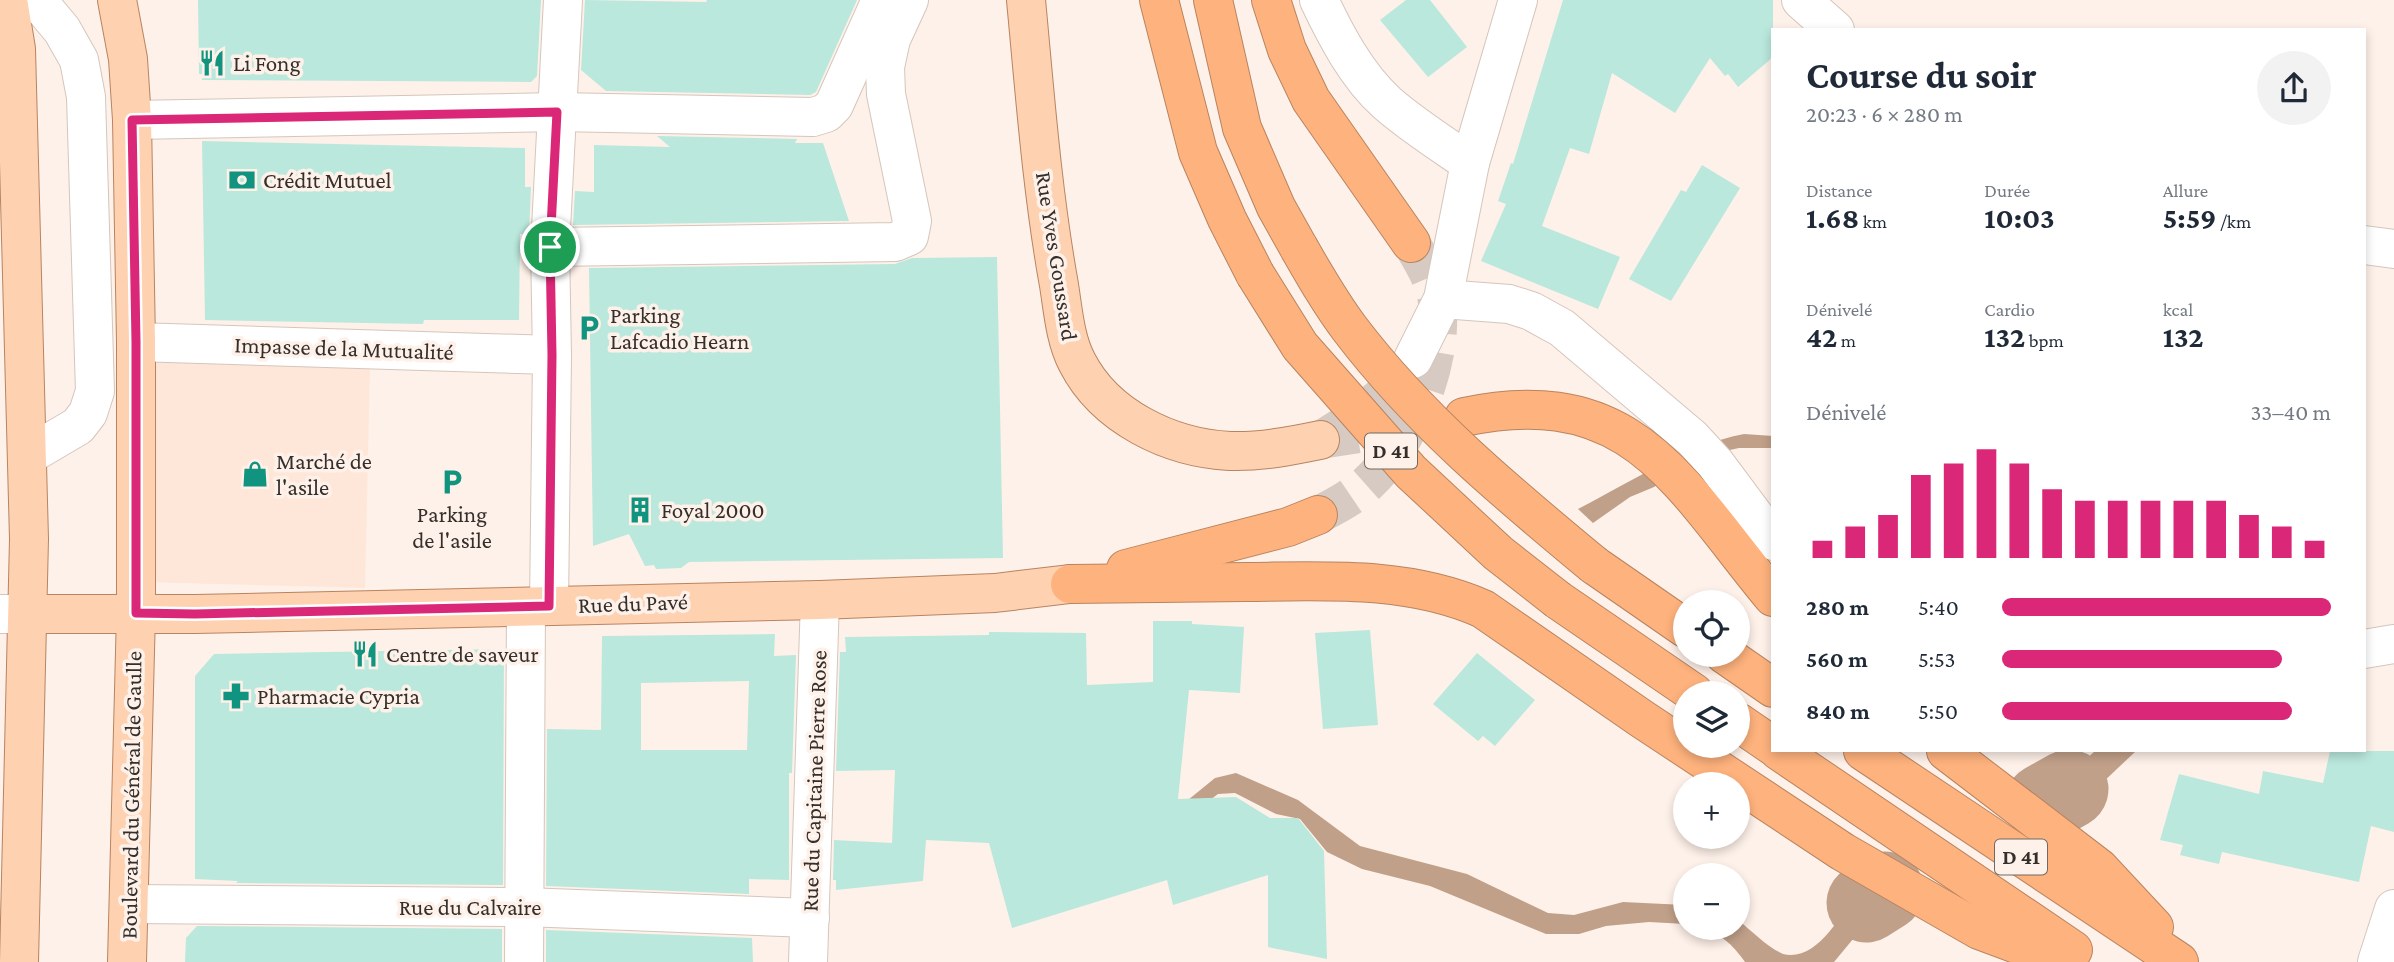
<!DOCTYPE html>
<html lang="fr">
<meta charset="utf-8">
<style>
:root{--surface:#fff;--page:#f2f2f3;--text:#1f2937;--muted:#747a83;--accent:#db2777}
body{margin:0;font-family:"Crimson Pro",serif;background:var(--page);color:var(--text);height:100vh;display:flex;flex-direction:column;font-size:26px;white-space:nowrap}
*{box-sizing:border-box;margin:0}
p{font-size:23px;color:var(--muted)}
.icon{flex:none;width:38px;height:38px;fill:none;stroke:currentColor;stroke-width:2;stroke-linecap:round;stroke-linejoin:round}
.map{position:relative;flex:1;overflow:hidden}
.drawer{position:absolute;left:1771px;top:28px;width:595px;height:724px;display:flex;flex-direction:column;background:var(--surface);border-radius:0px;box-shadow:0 4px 10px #0003}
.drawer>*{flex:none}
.buttons{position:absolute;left:1673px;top:590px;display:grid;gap:14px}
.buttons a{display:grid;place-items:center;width:77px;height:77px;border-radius:50%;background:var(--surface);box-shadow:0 4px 10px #0003;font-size:35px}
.pin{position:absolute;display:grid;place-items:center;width:60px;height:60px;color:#fff;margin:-30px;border:4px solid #fff;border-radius:50%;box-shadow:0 2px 7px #0007}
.round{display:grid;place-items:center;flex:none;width:74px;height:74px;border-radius:37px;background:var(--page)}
.summary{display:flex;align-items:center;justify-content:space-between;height:119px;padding:0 35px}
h1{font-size:38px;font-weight:700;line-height:52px}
.metrics{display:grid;grid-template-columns:repeat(3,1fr);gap:10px;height:119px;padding:7px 35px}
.metrics div{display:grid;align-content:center}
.metrics b{font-size:30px;font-weight:700}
.metrics small{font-size:19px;font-weight:400}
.metrics p{font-size:19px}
.chart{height:196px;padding:14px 35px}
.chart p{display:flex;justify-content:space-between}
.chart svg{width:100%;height:126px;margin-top:7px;stroke:var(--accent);stroke-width:6}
ul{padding:0 35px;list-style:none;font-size:23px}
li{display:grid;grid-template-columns:112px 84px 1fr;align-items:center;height:52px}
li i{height:18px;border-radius:9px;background:var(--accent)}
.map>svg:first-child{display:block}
.built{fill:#fee7d8}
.water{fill:#c1a089}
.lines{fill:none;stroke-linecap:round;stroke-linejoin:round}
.river{stroke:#c1a089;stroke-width:79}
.building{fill:#bae8dc;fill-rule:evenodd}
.minor-tunnel{stroke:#d6cac3;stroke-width:38;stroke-dasharray:38 19;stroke-linecap:butt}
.highway-tunnel{stroke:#d6cac3;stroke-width:38;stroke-dasharray:38 19;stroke-linecap:butt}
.minor-casing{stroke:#d5c6bc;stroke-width:40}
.major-casing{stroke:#b88460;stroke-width:40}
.highway-casing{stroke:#b88460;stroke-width:40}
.minor{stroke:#fff;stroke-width:38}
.major{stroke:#fed1b1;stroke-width:38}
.highway{stroke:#feb27d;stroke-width:38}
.highway-bridge-casing{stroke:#b88460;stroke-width:40;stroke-linecap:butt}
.highway-bridge{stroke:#feb27d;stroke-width:38}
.route-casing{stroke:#fff;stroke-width:14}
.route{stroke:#db2777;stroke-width:9}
.labels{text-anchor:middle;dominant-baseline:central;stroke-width:7;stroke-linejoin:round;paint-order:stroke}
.shield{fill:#fef1e9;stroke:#716964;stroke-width:2}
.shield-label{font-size:21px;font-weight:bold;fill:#352f2b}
.poi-label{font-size:23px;fill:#352f2b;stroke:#fef1e9;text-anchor:start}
.street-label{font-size:23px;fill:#352f2b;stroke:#fef1e9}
</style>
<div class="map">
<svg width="2394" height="962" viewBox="0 0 2394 962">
<rect width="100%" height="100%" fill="#fef1e9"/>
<polygon class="built" points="142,352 370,366 365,588 142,582"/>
<g class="water">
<path d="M1744,434L1773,436V448H1739L1716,453L1680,469L1654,487L1630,497L1593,523L1578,509C1629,483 1687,445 1744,434Z"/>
<polygon points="2095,751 2136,751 2101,784 2077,801 2063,780"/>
<polygon points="1236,773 1298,800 1360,846 1467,874 1548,913 1574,915 1623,902 1685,905 1685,924 1649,922 1606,926 1579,934 1546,934 1430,886 1362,869 1327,852 1300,819 1276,814 1235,793 1218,794 1165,834 1172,813 1215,778"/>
<path d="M1853,895L1877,914L1863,927L1834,962H1745C1733,945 1720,932 1699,928H1738V920C1752,931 1767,947 1783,954C1816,962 1841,917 1853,895Z"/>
</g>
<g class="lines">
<g class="river">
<polyline points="2044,803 2069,789"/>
<polyline points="1866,903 1885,891"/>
</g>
</g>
<g class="building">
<polygon points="198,0 541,0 537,76 531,82 202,80 202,74 199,74"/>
<polygon points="585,0 706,2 707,0 857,0 816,92 810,95 606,91 581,70"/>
<polygon points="1406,0 1430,0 1467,47 1428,77 1380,20"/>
<polygon points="1563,0 1773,0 1773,57 1738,87 1728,74 1725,76 1710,58 1675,113 1612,73 1589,154 1570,148 1542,226 1620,257 1598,309 1481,261 1506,204 1498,201 1511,163 1513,164"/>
<polygon points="657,136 797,139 795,143 823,143 849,221 573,225 575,191 594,192 594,145 670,147"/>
<polygon points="202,141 525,148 525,187 531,187 529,234 520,234 519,320 424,320 423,324 205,320"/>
<polygon points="1702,165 1740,188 1671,301 1629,279 1681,190 1686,192"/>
<polygon points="997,257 1003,558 689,562 681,568 656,569 654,565 645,566 629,534 593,546 589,268 895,264 912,258"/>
<polygon points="1153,621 1192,621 1192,624 1244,627 1240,693 1189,690 1178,799 1236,797 1270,818 1298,818 1324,851 1327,959 1268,947 1268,875 1173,905 1167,880 1012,928 989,843 926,840 923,881 836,890 836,880 833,880 834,840 892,843 895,770 836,771 840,652 846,652 845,637 989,635 989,632 1086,633 1087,685 1153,682"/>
<polygon points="1370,630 1378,725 1323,729 1315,633"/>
<path d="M775,634L774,656L796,655L792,773H789V880L749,879V894L546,886L547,729L601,730L602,636ZM749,681L747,750H641V683Z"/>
<polygon points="504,649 503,885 236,883 238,881 195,879 195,676 214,654"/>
<polygon points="1477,653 1535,700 1495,746 1483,736 1478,741 1433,704"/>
<polygon points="2330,751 2394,751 2394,832 2371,826 2359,882 2222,852 2219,864 2180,855 2183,845 2160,840 2179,774 2259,794 2263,771 2323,783"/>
<polygon points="197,926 502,929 502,962 185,962 186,938"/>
<polygon points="546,930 752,938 753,962 546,962"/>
</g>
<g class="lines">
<path class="minor-tunnel" d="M1320,440C1357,418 1389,395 1413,359"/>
<g class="highway-tunnel">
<polyline points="1320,440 1403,427"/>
<path d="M1318,515C1336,506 1353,497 1368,483C1411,443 1445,361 1437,302C1434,280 1422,261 1411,243"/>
</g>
<g class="minor-casing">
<g id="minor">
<path d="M1319,0C1336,36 1357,76 1387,103C1412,125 1442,144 1470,163"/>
<polyline points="1801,0 1835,30"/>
<polyline points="132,120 557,112 813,117 826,113 834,105 881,0"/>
<polyline points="2364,245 2394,249"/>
<polyline points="550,247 895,242 909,236 912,221 886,94 885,67 891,39 909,0"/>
<polyline points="1443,299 1509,304 1531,311 1562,328 1692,438 1715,463 1773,541"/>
<polyline points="136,342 552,355"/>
<polyline points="1413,359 1443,299 1470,163 1518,0"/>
<polyline points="27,456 78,426 88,413 95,391 86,97 79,60 62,30 37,0"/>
<polyline points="549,606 552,355 550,247 563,0"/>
<polyline points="0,614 28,614"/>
<polyline points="2364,649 2394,644"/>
<polyline points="129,904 525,907 810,918"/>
<polyline points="524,962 526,607"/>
<polyline points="808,962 820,600"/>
<polyline points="2377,962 2394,909"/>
</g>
</g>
<g class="major-casing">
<g id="major">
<polyline points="8,0 16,49 29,539 19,962"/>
<polyline points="117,0 128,59 132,120 136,342 136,613 127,962"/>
<path d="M1026,0C1035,95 1042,191 1059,285C1063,310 1065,339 1077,362C1105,417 1170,448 1230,451C1260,452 1291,446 1320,440"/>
<polyline points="28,614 195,614 820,600 995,593 1070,584"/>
</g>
</g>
<g class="highway-casing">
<g id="highway">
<polyline points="1159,0 1198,152 1227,219 1255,274"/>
<polyline points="1213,0 1242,128 1276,207 1299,248"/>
<polyline points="1271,0 1287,50 1311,100 1411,243"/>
<path d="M1464,417C1634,381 1679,484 1773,597"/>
<polyline points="1594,565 1685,628"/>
<polyline points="1126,569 1288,527 1318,515"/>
<path d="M1070,584C1129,583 1188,583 1246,582C1326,581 1409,576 1483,609L1642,719L1843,852L1979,930L2065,962"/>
<polyline points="1558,600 1694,693"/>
<polyline points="1724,654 1773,688"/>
<polyline points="1738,722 1773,746"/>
<polyline points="1779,751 2073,950"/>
<polyline points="1863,751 2179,962"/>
<polyline points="1946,751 2099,868 2154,927"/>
</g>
</g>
<use href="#minor" class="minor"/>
<use href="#major" class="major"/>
<use href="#highway" class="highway"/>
<g class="highway-bridge-casing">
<g id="highway-bridge">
<path d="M1299,248C1315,276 1331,304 1350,329C1419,420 1507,493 1594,565"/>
<polyline points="1255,274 1300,346 1411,472 1498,553 1558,600"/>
</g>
</g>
<use href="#highway-bridge" class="highway-bridge"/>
</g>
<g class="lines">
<g class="route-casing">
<polygon id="route" points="557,112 550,247 552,355 549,606 195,614 136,613 136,342 132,120"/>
</g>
<use href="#route" class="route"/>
</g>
<defs>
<g id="restaurant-bare" transform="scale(2.1)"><path d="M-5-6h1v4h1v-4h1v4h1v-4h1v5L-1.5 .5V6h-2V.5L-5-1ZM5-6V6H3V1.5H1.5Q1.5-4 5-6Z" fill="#10947f" stroke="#fef1e9" stroke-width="2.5" paint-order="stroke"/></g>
<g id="bank-bare" transform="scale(2.1)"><path d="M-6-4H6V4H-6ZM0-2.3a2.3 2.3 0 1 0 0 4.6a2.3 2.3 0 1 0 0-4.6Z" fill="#10947f" stroke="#fef1e9" stroke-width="2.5" paint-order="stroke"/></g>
<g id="parking-bare" transform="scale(2.1)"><path d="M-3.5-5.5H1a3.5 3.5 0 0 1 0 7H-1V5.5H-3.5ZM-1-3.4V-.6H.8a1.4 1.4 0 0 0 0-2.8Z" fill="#10947f" stroke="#fef1e9" stroke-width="2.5" paint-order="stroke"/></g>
<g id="shop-bare" transform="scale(2.1)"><path d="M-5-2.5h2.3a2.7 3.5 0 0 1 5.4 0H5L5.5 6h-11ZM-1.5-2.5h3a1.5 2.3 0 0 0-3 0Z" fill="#10947f" stroke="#fef1e9" stroke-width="2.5" paint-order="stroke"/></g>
<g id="building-bare" transform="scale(2.1)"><path d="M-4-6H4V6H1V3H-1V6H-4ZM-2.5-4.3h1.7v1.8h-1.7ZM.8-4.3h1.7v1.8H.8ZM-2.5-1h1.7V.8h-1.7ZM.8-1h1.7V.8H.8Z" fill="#10947f" stroke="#fef1e9" stroke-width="2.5" paint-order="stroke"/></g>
<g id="pharmacy-bare" transform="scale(2.1)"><path d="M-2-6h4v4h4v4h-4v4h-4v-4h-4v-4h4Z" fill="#10947f" stroke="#fef1e9" stroke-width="2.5" paint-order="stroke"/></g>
</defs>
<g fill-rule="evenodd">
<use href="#restaurant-bare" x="212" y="63"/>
<use href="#bank-bare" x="242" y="180"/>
<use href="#parking-bare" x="589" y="328"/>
<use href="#shop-bare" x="255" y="474"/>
<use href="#parking-bare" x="452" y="482"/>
<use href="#building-bare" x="640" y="510"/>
<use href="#restaurant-bare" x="365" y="654"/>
<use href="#pharmacy-bare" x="236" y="696"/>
</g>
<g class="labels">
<g class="shield">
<rect x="1365" y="433.5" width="52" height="35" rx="5"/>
<rect x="1995" y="839.5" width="52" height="35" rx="5"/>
</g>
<g class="shield-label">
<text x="1391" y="451">D 41</text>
<text x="2021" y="857">D 41</text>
</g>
<g class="poi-label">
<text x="233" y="63">Li Fong</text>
<text x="263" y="180">Crédit Mutuel</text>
<text x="610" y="315">Parking<tspan x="610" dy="26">Lafcadio Hearn</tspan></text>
<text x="276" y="461">Marché de<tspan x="276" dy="26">l'asile</tspan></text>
<text x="661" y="510">Foyal 2000</text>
<text x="452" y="514" text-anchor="middle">Parking<tspan x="452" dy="26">de l'asile</tspan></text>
<text x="386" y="654">Centre de saveur</text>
<text x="257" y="696">Pharmacie Cypria</text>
</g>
<g class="street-label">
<text transform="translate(1057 256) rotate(81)">Rue Yves Goussard</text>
<text transform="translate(344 348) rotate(2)">Impasse de la Mutualité</text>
<text transform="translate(633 603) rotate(-2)">Rue du Pavé</text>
<text transform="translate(814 781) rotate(-88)">Rue du Capitaine Pierre Rose</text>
<text transform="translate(131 795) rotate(-89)">Boulevard du Général de Gaulle</text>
<text x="470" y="907">Rue du Calvaire</text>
</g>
</g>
</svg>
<div class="buttons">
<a><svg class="icon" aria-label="locate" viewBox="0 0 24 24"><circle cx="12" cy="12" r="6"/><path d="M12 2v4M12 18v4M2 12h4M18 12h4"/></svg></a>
<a><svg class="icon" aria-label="layers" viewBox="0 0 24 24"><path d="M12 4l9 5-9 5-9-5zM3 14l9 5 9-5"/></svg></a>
<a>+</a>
<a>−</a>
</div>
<div class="pin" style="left:550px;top:247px;background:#1e9e55"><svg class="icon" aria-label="arrive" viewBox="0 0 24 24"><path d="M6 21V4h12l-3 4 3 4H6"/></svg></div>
<section class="drawer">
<div class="summary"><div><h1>Course du soir</h1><p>20:23 · 6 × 280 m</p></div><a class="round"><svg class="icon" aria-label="share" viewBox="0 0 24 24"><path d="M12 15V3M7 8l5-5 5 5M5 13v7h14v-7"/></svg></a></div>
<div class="metrics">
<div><p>Distance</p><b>1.68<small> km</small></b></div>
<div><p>Durée</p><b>10:03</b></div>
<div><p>Allure</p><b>5:59<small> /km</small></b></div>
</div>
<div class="metrics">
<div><p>Dénivelé</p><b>42<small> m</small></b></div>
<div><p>Cardio</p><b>132<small> bpm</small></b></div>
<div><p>kcal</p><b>132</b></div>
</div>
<div class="chart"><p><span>Dénivelé</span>33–40 m</p>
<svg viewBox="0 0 160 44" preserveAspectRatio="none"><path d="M5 44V38M15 44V33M25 44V29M35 44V15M45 44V11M55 44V6M65 44V11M75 44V20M85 44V24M95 44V24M105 44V24M115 44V24M125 44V24M135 44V29M145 44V33M155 44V38"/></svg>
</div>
<ul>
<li><b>280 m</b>5:40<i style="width:100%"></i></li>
<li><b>560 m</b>5:53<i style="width:85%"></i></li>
<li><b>840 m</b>5:50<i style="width:88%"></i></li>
</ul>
</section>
</div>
